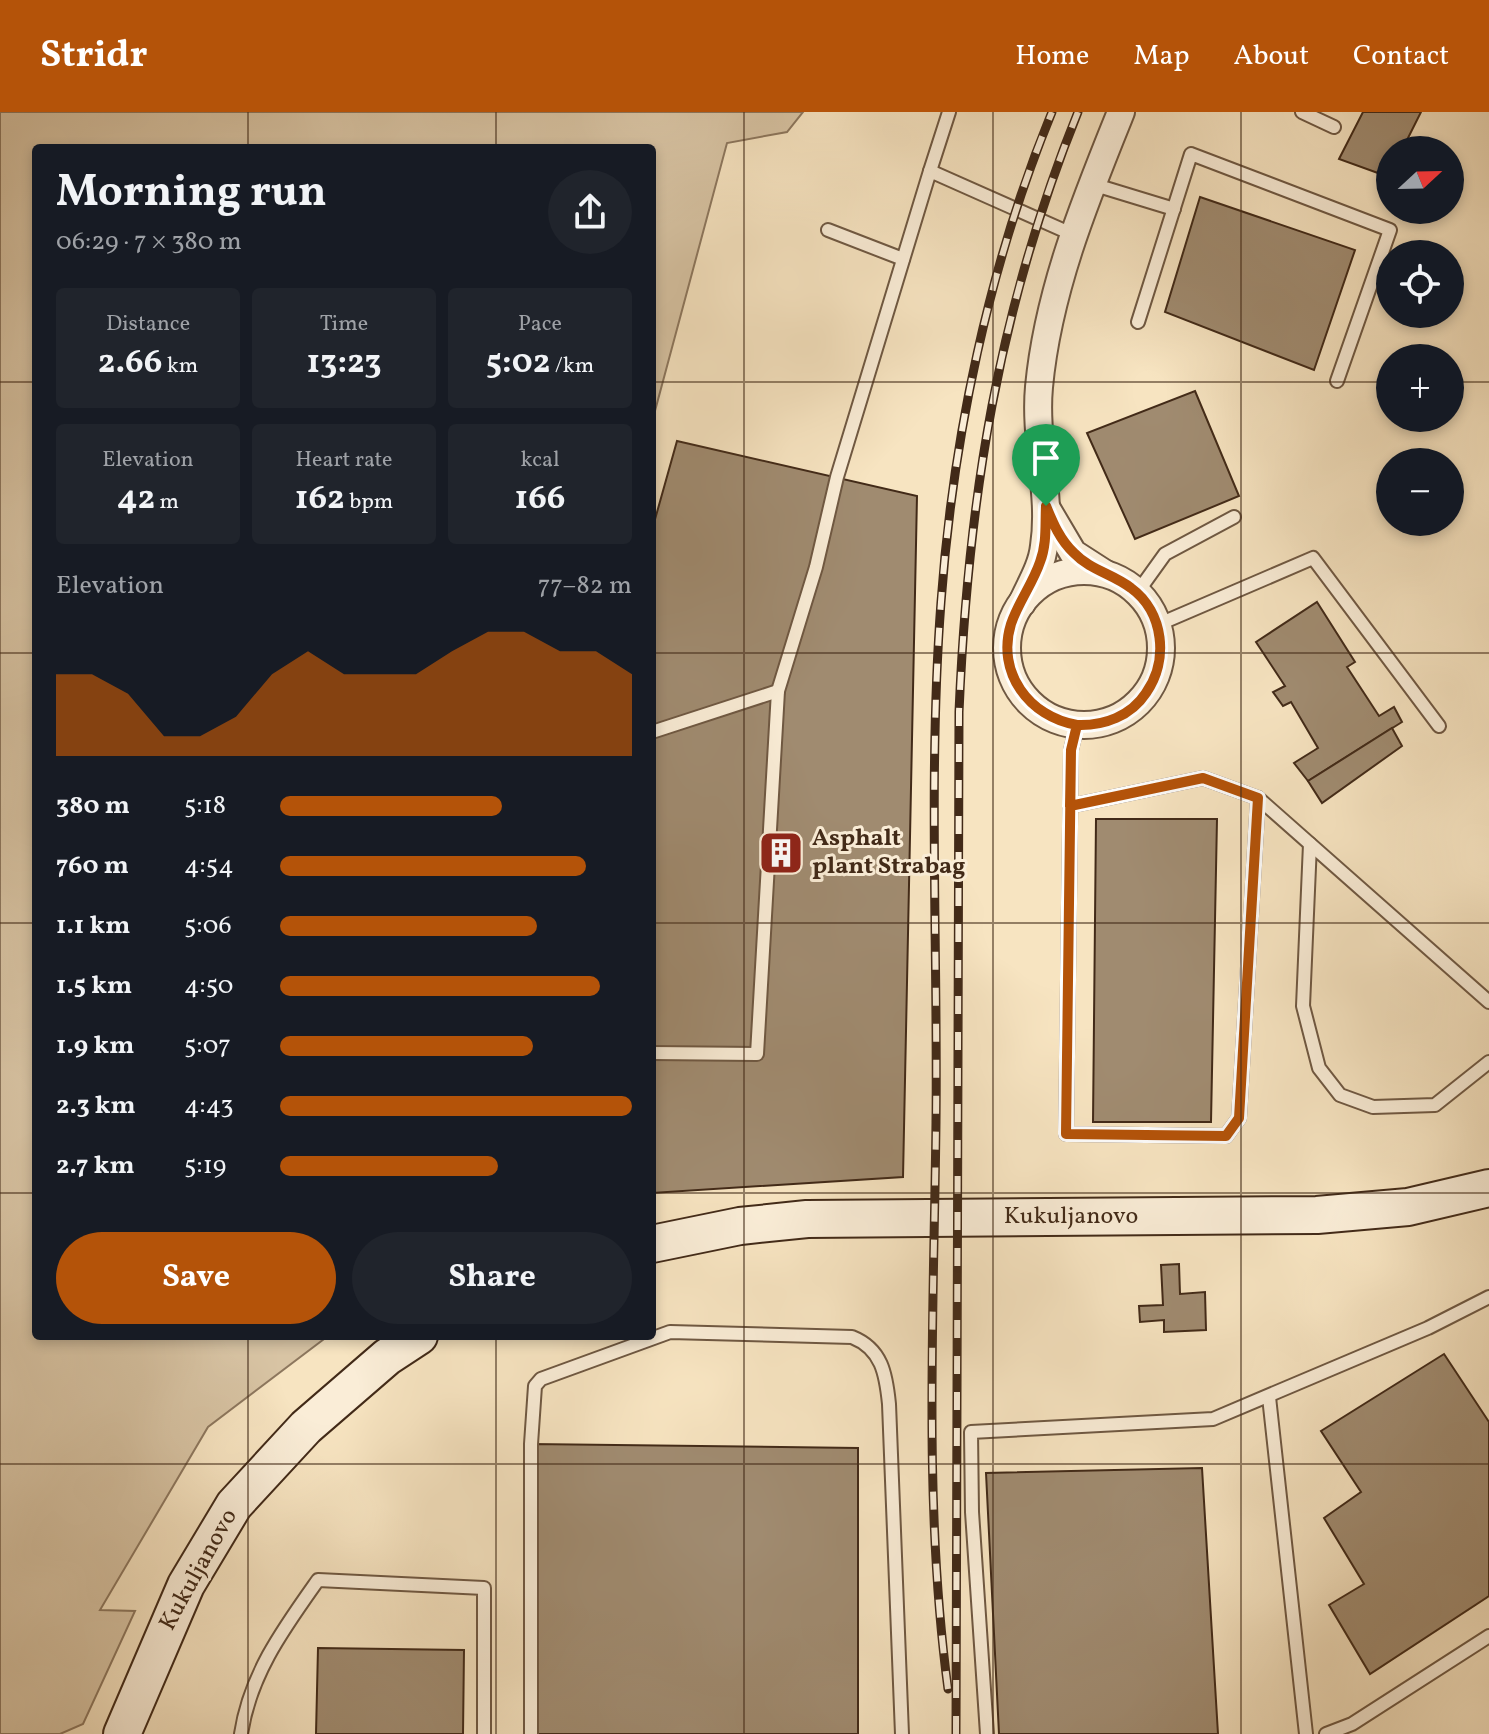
<!DOCTYPE html>
<meta charset="utf-8">
<style>
:root{--surface:#171b24;--page:#20242c;--text:#f1f3f6;--muted:#9ea1a6;--accent:#b45309}
body{margin:0;font-family:Vollkorn,serif;background:var(--page);color:var(--text);height:100vh;display:flex;flex-direction:column;font-size:30px;white-space:nowrap}
*{box-sizing:border-box;margin:0}
p{font-size:26px;color:var(--muted)}
.icon{flex:none;width:44px;height:44px;fill:none;stroke:currentColor;stroke-width:2;stroke-linecap:round;stroke-linejoin:round}
.map{position:relative;flex:1;overflow:hidden}
.sheet{position:absolute;left:32px;top:32px;width:624px;height:1196px;display:flex;flex-direction:column;background:var(--surface);border-radius:8px;box-shadow:0 4px 12px #0003}
.sheet>*{flex:none}
.needle{width:52px;rotate:68deg}
.fabs{position:absolute;left:1376px;top:24px;display:grid;gap:16px}
.fabs a{display:grid;place-items:center;width:88px;height:88px;border-radius:50%;background:var(--surface);box-shadow:0 4px 12px #0003;font-size:40px}
.pin{position:absolute;display:grid;place-items:center;width:68px;height:68px;color:#fff;margin:-82px -34px;border-radius:50% 50% 50% 0;rotate:-45deg;box-shadow:0 0 8px #0007}
.pin .icon{rotate:45deg}
.round{display:grid;place-items:center;flex:none;width:84px;height:84px;border-radius:42px;background:var(--page)}
.head{display:flex;align-items:center;justify-content:space-between;height:136px;padding:0 24px}
h1{font-size:44px;font-weight:700;line-height:60px}
.figures{display:grid;grid-template-columns:repeat(3,1fr);gap:12px;height:136px;padding:8px 24px}
.figures div{display:grid;align-content:center;border-radius:8px;background:var(--page);text-align:center}
.figures b{font-size:34px;font-weight:700}
.figures small{font-size:22px;font-weight:400}
.figures p{font-size:22px}
.chart{height:224px;padding:16px 24px}
.chart p{display:flex;justify-content:space-between}
.chart svg{width:100%;height:144px;margin-top:8px;fill:var(--accent);opacity:.7}
.action{display:flex;gap:16px;margin-top:auto;padding:16px 24px}
.action a{flex:1;height:92px;border-radius:48px;background:var(--accent);color:#fff;font-size:32px;font-weight:700;line-height:92px;text-align:center}
.action a+a{background:var(--page);color:var(--text)}
ul{padding:0 24px;list-style:none;font-size:26px}
li{display:grid;grid-template-columns:128px 96px 1fr;align-items:center;height:60px}
li i{height:20px;border-radius:10px;background:var(--accent)}
header{display:flex;align-items:center;gap:48px;box-sizing:border-box;height:112px;padding:0 40px;background:var(--accent);color:#fff}
header strong{font-size:38px}
nav{display:flex;gap:44px;margin-inline-start:auto;font-size:28px}
.map>svg:first-child{display:block}
.green{fill:#d8c4a4;stroke:#8d775e;stroke-width:2}
.building{fill:#a08b70;stroke:#422a18;stroke-width:2}
.lines{fill:none;stroke-linecap:round;stroke-linejoin:round}
.lane-casing{stroke:#6f5842;stroke-width:16}
.street-casing{stroke:#6f5842;stroke-width:30}
.secondary-casing{stroke:#422a18;stroke-width:40}
.lane{stroke:#faedd7;stroke-width:12}
.street{stroke:#faedd7;stroke-width:26}
.secondary{stroke:#faedd7;stroke-width:36}
.rail-casing{stroke:#422a18;stroke-width:9}
.rail{stroke:#faedd7;stroke-width:6;stroke-dasharray:18;stroke-linecap:butt}
.route-casing{stroke:#fff;stroke-width:16}
.route{stroke:#b45309;stroke-width:10}
.grid{fill:none;stroke:#422a18;stroke-width:2;stroke-opacity:0.55}
.labels{text-anchor:middle;dominant-baseline:central;stroke-width:6;stroke-linejoin:round;paint-order:stroke}
.poi-label{font-size:24px;font-weight:bold;fill:#422a18;stroke:#faedd7;text-anchor:start}
.street-label{font-size:24px;fill:#422a18;stroke:#faedd7}
</style>
<header>
<strong>Stridr</strong>
<nav><a>Home</a><a>Map</a><a>About</a><a>Contact</a></nav>
</header>
<div class="map">
<svg width="1489" height="1622" viewBox="0 0 1489 1622">
<rect width="100%" height="100%" fill="#f7e4c1"/>
<filter id="stains"><feTurbulence type="fractalNoise" baseFrequency=".0025" numOctaves="4"/><feColorMatrix values="0 0 0 0 .2 0 0 0 0 .09 0 0 0 0 .02 0 0 0 .5 -.17"/></filter>
<radialGradient id="worn" r=".72"><stop offset=".6" stop-color="#630" stop-opacity="0"/><stop offset="1" stop-color="#630" stop-opacity=".3"/></radialGradient>
<polygon class="green" points="0,0 803,0 787,20 727,31 652,310 652,36 36,36 36,1224 328,1224 208,1315 100,1498 135,1499 83,1612 60,1622 0,1622"/>
<g class="building">
<polygon points="1363,0 1421,0 1402,38 1390,38 1389,65 1339,47"/>
<polygon points="1200,85 1355,138 1314,258 1165,200"/>
<polygon points="1195,279 1239,384 1135,427 1087,321"/>
<polygon points="677,329 917,384 903,1065 652,1081 652,418"/>
<polygon points="1317,490 1355,550 1347,555 1379,604 1394,595 1402,610 1308,669 1294,651 1318,636 1291,590 1283,594 1273,580 1285,574 1256,530"/>
<polygon points="1392,616 1402,634 1322,691 1308,669"/>
<polygon points="1096,707 1217,707 1211,1010 1093,1010"/>
<polygon points="1179,1152 1180,1182 1205,1180 1206,1218 1164,1220 1164,1208 1140,1210 1139,1194 1163,1193 1161,1153"/>
<polygon points="1444,1242 1489,1310 1489,1484 1370,1562 1329,1493 1364,1472 1324,1406 1361,1380 1321,1319"/>
<polygon points="531,1332 858,1336 858,1622 531,1622"/>
<polygon points="1202,1356 1218,1622 999,1622 986,1361"/>
<polygon points="318,1536 464,1538 463,1622 316,1622"/>
</g>
<g class="lines">
<g class="lane-casing">
<g id="lane">
<polyline points="1302,0 1334,15"/>
<polyline points="930,59 949,0"/>
<polyline points="1092,72 1174,97"/>
<polyline points="828,118 903,147"/>
<polyline points="1138,210 1191,42 1390,118 1337,269"/>
<polyline points="1137,481 1165,442 1234,405"/>
<polyline points="1157,513 1313,446 1439,614"/>
<polyline points="1077,613 1071,638 1066,1022 1226,1024 1239,1006 1258,686"/>
<polyline points="652,620 778,579"/>
<polyline points="1070,694 1203,666 1258,686 1489,890"/>
<polyline points="1310,732 1303,894 1319,956 1340,983 1373,995 1435,993 1489,950"/>
<polyline points="652,941 757,942 778,579 816,455 837,365 930,59 1074,123"/>
<polyline points="1269,1285 1306,1622"/>
<path d="M241,1622C250,1562 284,1516 318,1468L484,1476V1622"/>
<path d="M531,1622V1332L535,1274L541,1267L670,1220L852,1225C882,1237 886,1262 889,1292L902,1622"/>
<polyline points="987,1622 972,1400 971,1320 1213,1307 1428,1216 1489,1185"/>
<polyline points="1326,1622 1352,1612 1489,1524"/>
</g>
</g>
<g class="street-casing">
<g id="street">
<polyline points="1047,397 1073,441 1104,461"/>
<circle cx="1084" cy="536" r="77"/>
<path d="M1022,491C1030,473 1042,454 1044,434C1052,382 1034,329 1039,275C1048,179 1085,89 1121,0"/>
</g>
</g>
<g class="secondary-casing">
<g id="secondary">
<polyline points="652,1132 740,1114 807,1107 1317,1103 1408,1095 1489,1076"/>
<polyline points="122,1622 186,1473 234,1393 306,1315 387,1245 419,1224"/>
</g>
</g>
<use href="#lane" class="lane"/>
<use href="#street" class="street"/>
<use href="#secondary" class="secondary"/>
<g class="rail-casing">
<g id="rail">
<path d="M948,1577C923,1390 934,1198 936,1010C938,837 928,663 941,490C953,325 989,153 1052,0"/>
<path d="M956,1622L959,600C968,387 998,198 1078,0"/>
</g>
</g>
<use href="#rail" class="rail"/>
</g>
<g class="lines">
<g class="route-casing">
<path id="route" d="M1046,394C1045,413 1047,432 1040,450C1033,471 1018,491 1011,512C996,560 1029,605 1077,613L1071,638L1066,1022L1226,1024L1239,1006L1258,686L1203,666L1070,694L1071,638L1077,613C1104,614 1131,604 1146,581C1169,549 1164,500 1131,476C1113,462 1090,458 1074,441C1060,428 1053,411 1046,394"/>
</g>
<use href="#route" class="route"/>
</g>
<path class="grid" d="M248,0V36M496,0V36M744,0V1622M993,0V1622M1241,0V1622M0,270H36M652,270H1390M1450,270H1489M0,541H36M652,541H1489M0,811H36M652,811H1489M0,1081H36M652,1081H1489M248,1224V1622M496,1224V1622M0,1352H1489"/>
<defs>
<g id="building-square" transform="scale(2.3)"><rect x="-9" y="-9" width="18" height="18" rx="4" fill="#8f2418" stroke="#faedd7"/><path d="M-4-6H4V6H1V3H-1V6H-4ZM-2.5-4.3h1.7v1.8h-1.7ZM.8-4.3h1.7v1.8H.8ZM-2.5-1h1.7V.8h-1.7ZM.8-1h1.7V.8H.8Z" fill="#fff"/></g>
</defs>
<g fill-rule="evenodd">
<use href="#building-square" x="781" y="741"/>
</g>
<g class="labels">
<g class="poi-label">
<text x="812" y="727">Asphalt<tspan x="812" dy="28">plant Strabag</tspan></text>
</g>
<g class="street-label">
<text x="1071" y="1105">Kukuljanovo</text>
<text transform="translate(199 1458) rotate(-61)">Kukuljanovo</text>
</g>
</g>
<rect width="100%" height="100%" filter="url(#stains)"/>
<rect width="100%" height="100%" fill="url(#worn)"/>
</svg>
<div class="fabs">
<a><svg class="needle" viewBox="-14 -14 28 28"><path d="M0-13l5 13h-10z" fill="#e53935"/><path d="M0 13l5-13h-10z" fill="#9ea1a6"/></svg></a>
<a><svg class="icon" aria-label="locate" viewBox="0 0 24 24"><circle cx="12" cy="12" r="6"/><path d="M12 2v4M12 18v4M2 12h4M18 12h4"/></svg></a>
<a>+</a>
<a>−</a>
</div>
<div class="pin" style="left:1046px;top:394px;background:#1e9e55"><svg class="icon" aria-label="arrive" viewBox="0 0 24 24"><path d="M6 21V4h12l-3 4 3 4H6"/></svg></div>
<section class="sheet">
<div class="head"><div><h1>Morning run</h1><p>06:29 · 7 × 380 m</p></div><a class="round"><svg class="icon" aria-label="share" viewBox="0 0 24 24"><path d="M12 15V3M7 8l5-5 5 5M5 13v7h14v-7"/></svg></a></div>
<div class="figures">
<div><p>Distance</p><b>2.66<small> km</small></b></div>
<div><p>Time</p><b>13:23</b></div>
<div><p>Pace</p><b>5:02<small> /km</small></b></div>
</div>
<div class="figures">
<div><p>Elevation</p><b>42<small> m</small></b></div>
<div><p>Heart rate</p><b>162<small> bpm</small></b></div>
<div><p>kcal</p><b>166</b></div>
</div>
<div class="chart"><p><span>Elevation</span>77–82 m</p>
<svg viewBox="0 0 160 44" preserveAspectRatio="none"><path d="M0 44V19L10 19L20 25L30 38L40 38L50 32L60 19L70 12L80 19L90 19L100 19L110 12L120 6L130 6L140 12L150 12L160 19V44z"/></svg>
</div>
<ul>
<li><b>380 m</b>5:18<i style="width:63%"></i></li>
<li><b>760 m</b>4:54<i style="width:87%"></i></li>
<li><b>1.1 km</b>5:06<i style="width:73%"></i></li>
<li><b>1.5 km</b>4:50<i style="width:91%"></i></li>
<li><b>1.9 km</b>5:07<i style="width:72%"></i></li>
<li><b>2.3 km</b>4:43<i style="width:100%"></i></li>
<li><b>2.7 km</b>5:19<i style="width:62%"></i></li>
</ul>
<div class="action"><a>Save</a><a>Share</a></div>
</section>
</div>
